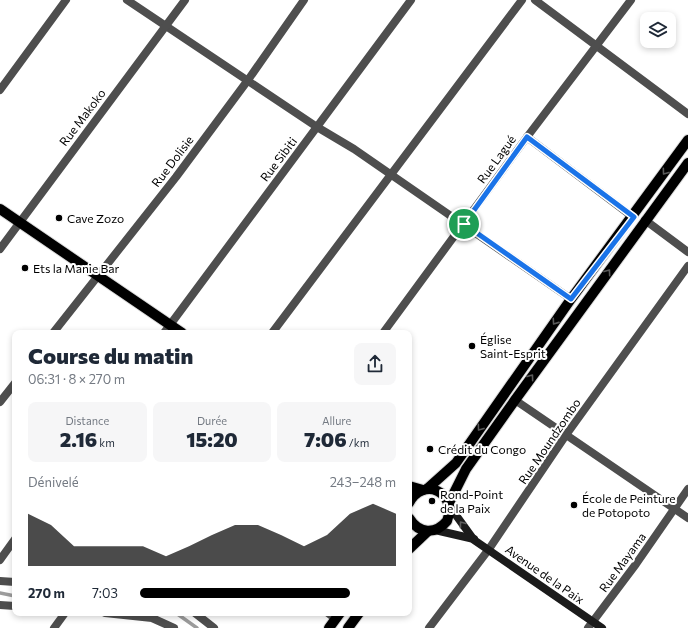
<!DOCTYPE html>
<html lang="fr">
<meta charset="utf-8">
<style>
:root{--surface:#fff;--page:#f6f6f7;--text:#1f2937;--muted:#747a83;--accent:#000}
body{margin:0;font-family:Commissioner,sans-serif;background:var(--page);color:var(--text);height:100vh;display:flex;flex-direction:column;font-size:15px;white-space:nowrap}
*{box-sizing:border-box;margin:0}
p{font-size:13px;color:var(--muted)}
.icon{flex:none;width:22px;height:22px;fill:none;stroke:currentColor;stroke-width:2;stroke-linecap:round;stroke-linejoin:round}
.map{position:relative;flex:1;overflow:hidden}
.side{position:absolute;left:12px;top:330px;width:400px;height:286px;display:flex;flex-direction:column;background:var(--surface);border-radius:8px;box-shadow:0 2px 6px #0003}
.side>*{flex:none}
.fabs{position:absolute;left:640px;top:12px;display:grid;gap:8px}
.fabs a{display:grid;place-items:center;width:36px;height:36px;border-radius:8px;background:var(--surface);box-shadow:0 2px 6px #0003;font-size:20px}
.pin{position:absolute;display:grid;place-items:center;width:34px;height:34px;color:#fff;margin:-17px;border:2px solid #fff;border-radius:50%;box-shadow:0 1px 4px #0007}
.round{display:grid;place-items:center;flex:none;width:42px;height:42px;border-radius:8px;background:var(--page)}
.overview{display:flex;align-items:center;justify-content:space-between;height:68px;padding:0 16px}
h1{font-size:22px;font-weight:800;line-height:30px}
.stats{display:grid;grid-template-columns:repeat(3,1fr);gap:6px;height:68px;padding:4px 16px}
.stats div{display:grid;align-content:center;border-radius:8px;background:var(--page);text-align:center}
.stats b{font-size:20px;font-weight:800}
.stats small{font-size:11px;font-weight:400}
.stats p{font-size:11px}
.chart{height:112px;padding:8px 16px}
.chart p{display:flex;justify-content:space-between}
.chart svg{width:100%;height:72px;margin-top:4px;fill:var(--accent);opacity:.7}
ul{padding:0 16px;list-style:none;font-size:13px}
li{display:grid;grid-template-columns:64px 48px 1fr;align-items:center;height:30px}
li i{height:10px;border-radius:5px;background:var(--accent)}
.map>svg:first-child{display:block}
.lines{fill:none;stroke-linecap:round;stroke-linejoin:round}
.stream{stroke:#9c9c9c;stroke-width:3.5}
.primary-casing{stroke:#dbdbdb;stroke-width:12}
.street{stroke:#4e4e4e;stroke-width:8}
.secondary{stroke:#1b1b1b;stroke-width:8}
.primary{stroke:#000;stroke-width:10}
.oneway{stroke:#595959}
.oneway2{stroke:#5f5f5f}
.route-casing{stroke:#fff;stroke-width:8}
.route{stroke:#1a73e8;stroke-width:5}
.poi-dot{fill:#000;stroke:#fff;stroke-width:1.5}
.labels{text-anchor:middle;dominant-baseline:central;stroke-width:4;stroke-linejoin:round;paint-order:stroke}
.street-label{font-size:12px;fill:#000;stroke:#fff}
.poi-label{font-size:12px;fill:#000;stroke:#fff;text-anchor:start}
</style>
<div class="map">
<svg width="688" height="628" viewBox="0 0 688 628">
<rect width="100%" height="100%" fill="#fff"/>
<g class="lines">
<g class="stream">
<polyline points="0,593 15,596"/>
<polyline points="176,613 197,628"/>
</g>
<g class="primary-casing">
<g id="primary">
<polyline points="0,209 182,333"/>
<polyline points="409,486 423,490"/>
<polyline points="427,489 456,463 571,299 688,140"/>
<path d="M409,503C423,476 458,492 447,521C435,535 419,534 409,518"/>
<polyline points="449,503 466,469 515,400 688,163"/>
<polyline points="409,549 428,531"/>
<polyline points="329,628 340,613"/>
<polyline points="348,628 359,613"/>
</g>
</g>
<g class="street">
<polyline points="127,0 317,127 354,149 571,299"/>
<polyline points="535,0 688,114"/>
<polyline points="0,90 66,0"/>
<polyline points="527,137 633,217"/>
<polyline points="645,220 688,252"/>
<polyline points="0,249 185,0"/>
<polyline points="53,333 176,177 248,80 304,0"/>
<polyline points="164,333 411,0"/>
<polyline points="272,333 522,0"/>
<polyline points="383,333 527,137 631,0"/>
<polyline points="515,400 688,518"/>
<polyline points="0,402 15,383"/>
<polyline points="0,560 15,539"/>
<polyline points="0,581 15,582"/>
<polyline points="0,605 15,606"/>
<polyline points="105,613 152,618 174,628"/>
<polyline points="195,613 214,628"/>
<polyline points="328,613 336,619"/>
<polyline points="54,628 65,613"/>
<polyline points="429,628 489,549 566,435 688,266"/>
<polyline points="588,628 636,564 688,489"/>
</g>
<g class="secondary">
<polyline points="450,507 474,540 602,628"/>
<polyline points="435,530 474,539"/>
</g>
<use href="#primary" class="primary"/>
</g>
<defs><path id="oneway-chevron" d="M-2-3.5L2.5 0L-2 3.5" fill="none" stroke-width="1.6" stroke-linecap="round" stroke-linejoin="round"/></defs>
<g class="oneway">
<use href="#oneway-chevron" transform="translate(665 172) rotate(126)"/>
<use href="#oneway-chevron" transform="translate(608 272) rotate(-54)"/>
<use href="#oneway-chevron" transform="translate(555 322) rotate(125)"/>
<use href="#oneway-chevron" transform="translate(531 377) rotate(-54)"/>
<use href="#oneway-chevron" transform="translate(480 428) rotate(126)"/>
</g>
<use class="oneway2" href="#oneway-chevron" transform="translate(462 524) rotate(-127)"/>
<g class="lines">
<g class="route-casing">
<polygon id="route" points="527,137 634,217 571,299 464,224"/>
</g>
<use href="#route" class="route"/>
</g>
<g class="poi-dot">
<circle cx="59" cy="218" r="4"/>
<circle cx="25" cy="268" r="4"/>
<circle cx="472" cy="346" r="4"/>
<circle cx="430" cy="449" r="4"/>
<circle cx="432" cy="501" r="4"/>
<circle cx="574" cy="505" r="4"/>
</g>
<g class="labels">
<g class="street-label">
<text transform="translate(82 117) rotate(-53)">Rue Makoko</text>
<text transform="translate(278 159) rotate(-53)">Rue Sibiti</text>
<text transform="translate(496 159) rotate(-54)">Rue Lagué</text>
<text transform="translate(172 161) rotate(-53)">Rue Dolisie</text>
<text transform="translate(549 441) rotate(-56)">Rue Moundzombo</text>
<text transform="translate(622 562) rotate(-54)">Rue Mayama</text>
<text transform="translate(545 574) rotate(35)">Avenue de la Paix</text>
</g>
<g class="poi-label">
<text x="67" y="218">Cave Zozo</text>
<text x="33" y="268">Ets la Manie Bar</text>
<text x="480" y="339">Église<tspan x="480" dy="14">Saint-Esprit</tspan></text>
<text x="438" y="449">Crédit du Congo</text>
<text x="440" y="494">Rond-Point<tspan x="440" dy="14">de la Paix</tspan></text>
<text x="582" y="498">École de Peinture<tspan x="582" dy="14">de Potopoto</tspan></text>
</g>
</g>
</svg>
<div class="fabs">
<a><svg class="icon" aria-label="layers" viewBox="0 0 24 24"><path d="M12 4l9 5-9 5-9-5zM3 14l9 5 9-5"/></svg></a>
</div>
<div class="pin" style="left:464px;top:224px;background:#1e9e55"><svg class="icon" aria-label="arrive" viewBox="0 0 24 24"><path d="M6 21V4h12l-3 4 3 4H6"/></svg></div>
<section class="side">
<div class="overview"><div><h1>Course du matin</h1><p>06:31 · 8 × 270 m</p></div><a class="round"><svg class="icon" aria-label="share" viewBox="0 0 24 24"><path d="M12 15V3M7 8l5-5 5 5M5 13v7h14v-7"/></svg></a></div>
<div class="stats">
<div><p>Distance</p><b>2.16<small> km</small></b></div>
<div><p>Durée</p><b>15:20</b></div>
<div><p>Allure</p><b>7:06<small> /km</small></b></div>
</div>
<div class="chart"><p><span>Dénivelé</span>243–248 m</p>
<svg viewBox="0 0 160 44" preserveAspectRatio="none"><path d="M0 44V12L10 19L20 32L30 32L40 32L50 32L60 38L70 32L80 25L90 19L100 19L110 25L120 32L130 25L140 12L150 6L160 12V44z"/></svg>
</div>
<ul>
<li><b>270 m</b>7:03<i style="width:82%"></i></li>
</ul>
</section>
</div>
